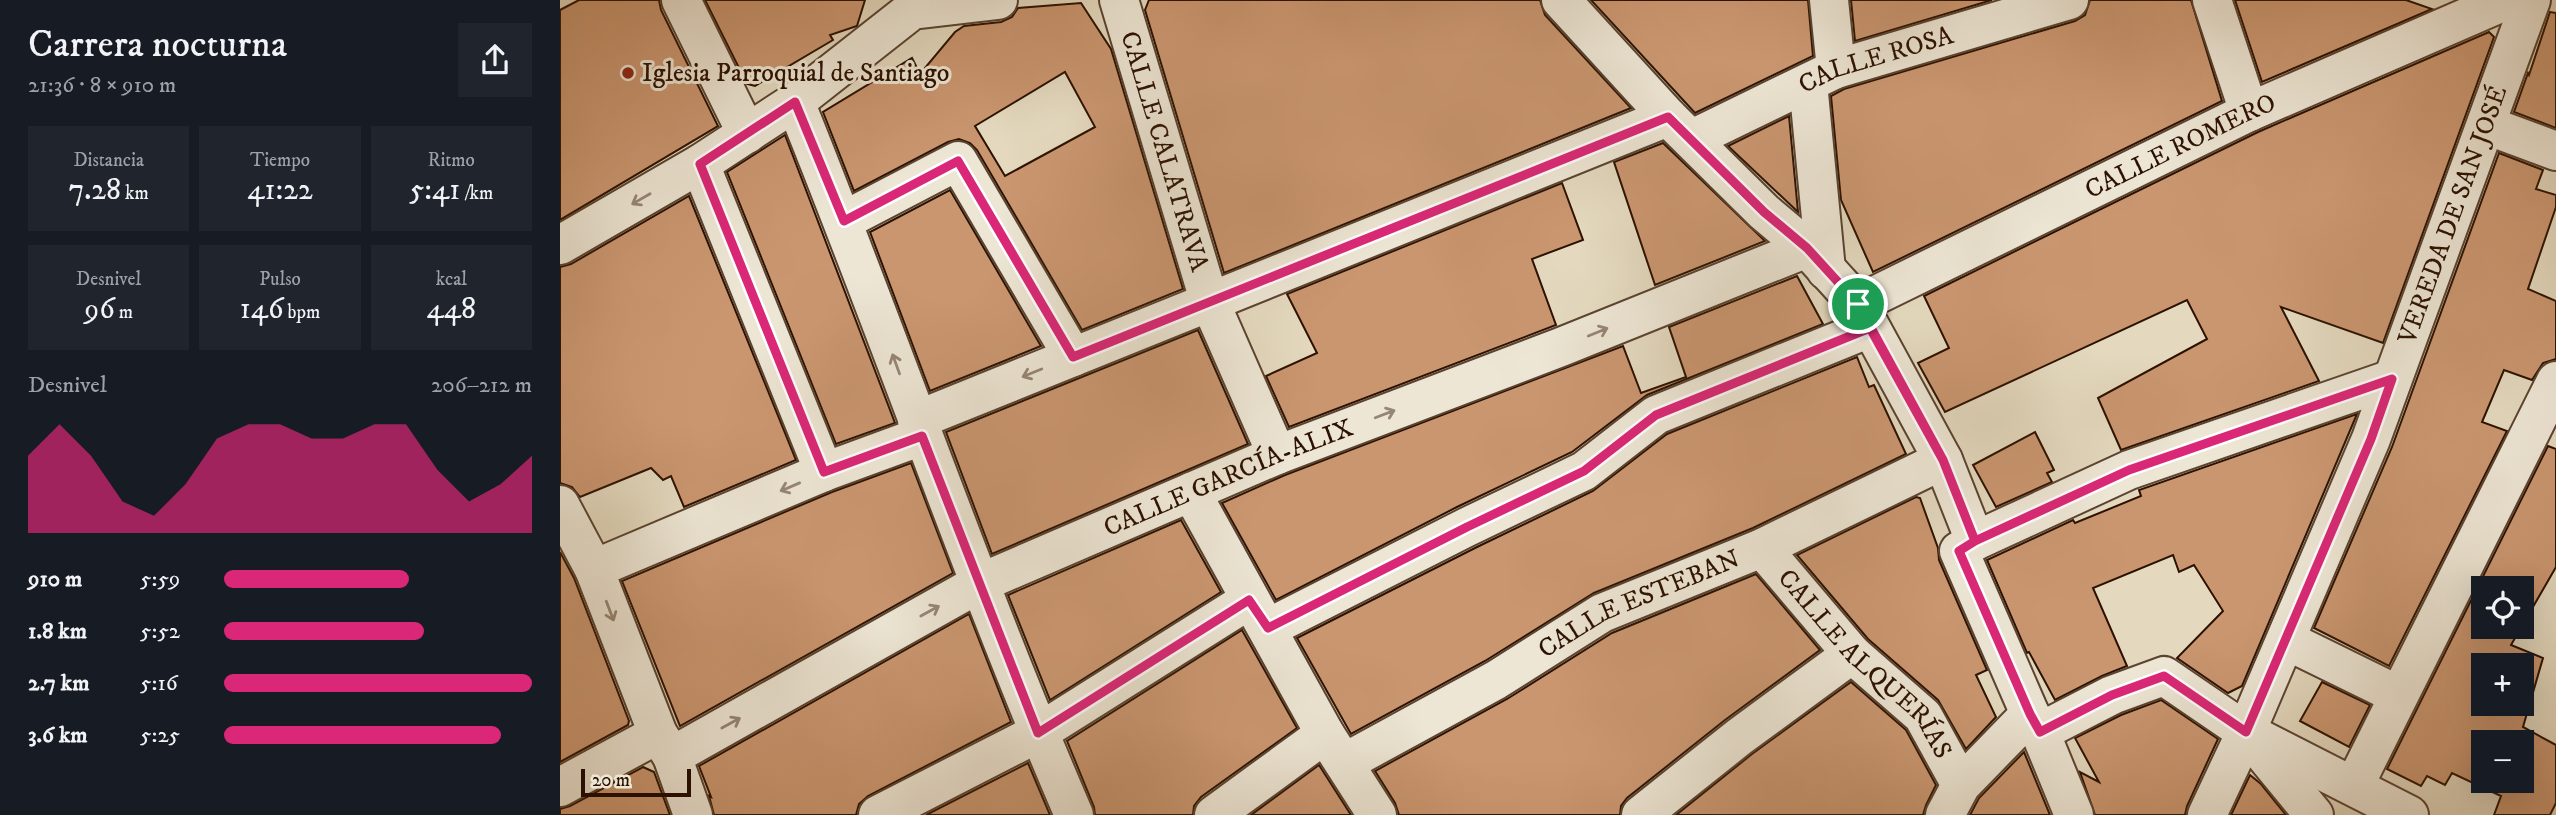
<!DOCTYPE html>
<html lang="es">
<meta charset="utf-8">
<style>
:root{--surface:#171b24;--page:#20242c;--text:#f1f3f6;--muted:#9ea1a6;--accent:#db2777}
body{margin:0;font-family:"IM FELL DW Pica",serif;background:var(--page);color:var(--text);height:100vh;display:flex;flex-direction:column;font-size:26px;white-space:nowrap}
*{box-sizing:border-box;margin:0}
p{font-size:23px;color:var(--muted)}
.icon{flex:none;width:38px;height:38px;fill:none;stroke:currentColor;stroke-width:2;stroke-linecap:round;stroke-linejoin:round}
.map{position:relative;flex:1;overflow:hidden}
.side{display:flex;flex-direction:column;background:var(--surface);width:560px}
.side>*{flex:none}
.buttons{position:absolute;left:1911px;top:576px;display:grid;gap:14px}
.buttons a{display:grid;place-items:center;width:63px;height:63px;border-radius:0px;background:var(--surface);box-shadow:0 7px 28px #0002;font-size:35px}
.scale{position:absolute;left:21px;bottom:18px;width:110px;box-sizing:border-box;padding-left:7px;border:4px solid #2c1100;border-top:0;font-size:19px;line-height:24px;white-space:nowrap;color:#2c1100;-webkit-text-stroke:5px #ede6d5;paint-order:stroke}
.pin{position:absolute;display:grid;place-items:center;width:60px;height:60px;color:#fff;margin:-30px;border:4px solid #fff;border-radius:50%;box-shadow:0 2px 7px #0007}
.round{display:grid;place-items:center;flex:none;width:74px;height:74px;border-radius:0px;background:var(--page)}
.summary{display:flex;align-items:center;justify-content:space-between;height:119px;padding:0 28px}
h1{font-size:38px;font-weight:600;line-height:52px}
.stats{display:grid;grid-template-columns:repeat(3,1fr);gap:10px;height:119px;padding:7px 28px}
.stats div{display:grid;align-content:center;border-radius:0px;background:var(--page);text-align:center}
.stats b{font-size:30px;font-weight:600}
.stats small{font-size:19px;font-weight:400}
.stats p{font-size:19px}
.chart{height:196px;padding:14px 28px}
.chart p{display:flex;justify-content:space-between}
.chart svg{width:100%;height:126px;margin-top:7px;fill:var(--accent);opacity:.7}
ul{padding:0 28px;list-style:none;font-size:23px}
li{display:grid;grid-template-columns:112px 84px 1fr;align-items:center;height:52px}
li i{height:18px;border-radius:9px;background:var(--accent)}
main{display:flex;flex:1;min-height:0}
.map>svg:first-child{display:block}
.building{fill:#ca9670;stroke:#2c1100;stroke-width:2;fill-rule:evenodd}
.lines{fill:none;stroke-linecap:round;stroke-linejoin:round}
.street-casing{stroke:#5a4330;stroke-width:42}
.street{stroke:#ede6d5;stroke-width:38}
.oneway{stroke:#968675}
.route-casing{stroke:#fff;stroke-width:14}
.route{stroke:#db2777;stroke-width:9}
.poi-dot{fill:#8f2418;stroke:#ede6d5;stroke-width:2.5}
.labels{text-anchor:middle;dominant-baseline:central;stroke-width:6;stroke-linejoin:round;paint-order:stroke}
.street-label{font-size:26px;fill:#2c1100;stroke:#ede6d5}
.poi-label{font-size:26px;fill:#2c1100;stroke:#ede6d5;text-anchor:start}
</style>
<main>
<section class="side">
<div class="summary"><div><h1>Carrera nocturna</h1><p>21:36 · 8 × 910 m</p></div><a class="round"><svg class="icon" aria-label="share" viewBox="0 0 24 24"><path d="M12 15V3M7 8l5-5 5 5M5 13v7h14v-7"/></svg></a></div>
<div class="stats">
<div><p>Distancia</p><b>7.28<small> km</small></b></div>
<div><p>Tiempo</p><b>41:22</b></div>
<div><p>Ritmo</p><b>5:41<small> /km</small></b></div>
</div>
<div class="stats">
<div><p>Desnivel</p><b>96<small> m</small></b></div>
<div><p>Pulso</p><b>146<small> bpm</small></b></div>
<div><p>kcal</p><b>448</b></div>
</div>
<div class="chart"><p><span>Desnivel</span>206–212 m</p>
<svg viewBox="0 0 160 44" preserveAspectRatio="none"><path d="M0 44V17L10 6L20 17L30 33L40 38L50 27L60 11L70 6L80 6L90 11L100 11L110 6L120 6L130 22L140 33L150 27L160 17V44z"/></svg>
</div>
<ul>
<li><b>910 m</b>5:59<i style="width:60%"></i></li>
<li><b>1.8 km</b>5:52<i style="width:65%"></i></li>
<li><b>2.7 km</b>5:16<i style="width:100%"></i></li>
<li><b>3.6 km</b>5:25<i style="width:90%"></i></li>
</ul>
</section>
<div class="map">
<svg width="1996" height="815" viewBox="0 0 1996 815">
<rect width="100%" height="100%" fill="#e4d9bf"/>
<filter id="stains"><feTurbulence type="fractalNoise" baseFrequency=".00286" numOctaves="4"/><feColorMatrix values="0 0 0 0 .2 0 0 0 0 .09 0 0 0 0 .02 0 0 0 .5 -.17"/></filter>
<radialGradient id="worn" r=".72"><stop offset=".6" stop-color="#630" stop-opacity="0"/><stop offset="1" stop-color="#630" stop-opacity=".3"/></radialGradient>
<g class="building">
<polygon points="19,0 99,0 101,10 158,126 0,220 0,10"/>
<polygon points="145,0 305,0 297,26 270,35 273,40 195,86 187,84"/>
<polygon points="589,0 980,0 985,15 1071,108 664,273 585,10"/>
<polygon points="1031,0 1248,0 1253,56 1135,113"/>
<polygon points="1291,0 1432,0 1295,41"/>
<polygon points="1530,0 1631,0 1662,101 1313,272 1281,200 1271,96 1284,89 1515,21 1525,15"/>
<polygon points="1675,0 1846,0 1872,9 1702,82"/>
<path d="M521,3L551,49L623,289L522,330L417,150L410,143L399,139L388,142L294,191L263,112L352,58L360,74L395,32L404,26L441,22L452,17L458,8ZM505,72L535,127L445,176L415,126Z"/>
<polygon points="1990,12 1996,13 1996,128 1954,112 1968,73 1969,75"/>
<polygon points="1929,32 1934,37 1823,343 1721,307 1759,381 1561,450 1538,398 1647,339 1627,300 1385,412 1358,363 1389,348 1364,296 1698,132"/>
<polygon points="1229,116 1238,212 1168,146"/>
<polygon points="225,135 335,423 276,444 167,172"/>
<polygon points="1103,143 1205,241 1095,285 1054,162"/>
<polygon points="1939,153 1983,170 1976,189 1996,195 1996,207 1968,289 1996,301 1996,359 1983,363 1972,380 1944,370 1922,422 1947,431 1829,666 1754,628 1832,447"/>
<polygon points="1002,183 1023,240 972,259 996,325 729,427 706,376 757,353 727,294"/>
<polygon points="390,190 481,346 370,391 310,232"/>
<polygon points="129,196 236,460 124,507 111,476 103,480 91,468 20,497 12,487 0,483 0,267 11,264"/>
<polygon points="1237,276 1263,324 1087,395 1012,452 897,507 716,600 662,503 725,475 1063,346 1081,393 1126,377 1109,327"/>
<polygon points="638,330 688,444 432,554 386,432"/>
<polygon points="1297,357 1309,387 1314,385 1346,454 1193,528 1034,593 925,661 791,734 737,638 917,547 1033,491 1107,434"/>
<polygon points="1797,414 1682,686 1668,693 1617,658 1663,611 1634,565 1619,572 1613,555 1533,588 1567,666 1542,676 1495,700 1469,652 1467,653 1427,560 1513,520 1515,523 1581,496 1579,490"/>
<polygon points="1475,432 1494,470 1487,473 1492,482 1436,507 1413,465"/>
<path d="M1988,446L1996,449V567L1962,626V588H1923V626H1962L1951,645L1983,658L1963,727L1996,745V803L1990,815H1934L1941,796L1892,773L1885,785L1867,776L1861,786L1827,769ZM1923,665H1962V704H1923ZM1923,742H1962V780H1923Z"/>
<polygon points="351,463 393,573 120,726 62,581 272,492"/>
<polygon points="1356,497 1360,498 1378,548 1379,560 1427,670 1416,675 1436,717 1406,749 1378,700 1308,639 1237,555"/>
<polygon points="621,520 661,592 490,700 448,595"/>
<polygon points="0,552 14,578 69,721 68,725 0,762"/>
<polygon points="1196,574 1260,650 1165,720 1067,798 1061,806 1060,815 839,815 835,803 815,771 947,699 1052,633"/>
<polygon points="409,614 451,722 308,796 299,804 296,815 154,815 149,796 151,797 139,766"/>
<polygon points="682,630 737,728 641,797 634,806 633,815 535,815 534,807 507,741"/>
<polygon points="1291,682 1346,730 1376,785 1366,805 1363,815 1116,815 1192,754"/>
<polygon points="1762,682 1810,705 1789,747 1740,721"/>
<polygon points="1601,700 1658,739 1627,806 1625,815 1535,815 1520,772 1539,782 1515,738 1561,715"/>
<polygon points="1464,752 1490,815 1410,815 1419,798"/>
<polygon points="468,763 490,815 366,815"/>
<polygon points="759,765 791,815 691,815"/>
<polygon points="83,767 94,772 110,815 0,815 0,809 10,806"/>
<polygon points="1690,775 1701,784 1726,815 1671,815"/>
</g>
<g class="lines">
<g class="street-casing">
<g id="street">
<polyline points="121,0 187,134"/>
<path id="s1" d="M559,0L649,300L717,455"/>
<polyline points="1001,0 1108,117 1204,212 1247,248 1298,304 1383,460 1415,541 1399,551 1470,714 1480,732 1514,815"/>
<polyline points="1269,0 1276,69"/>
<polyline points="1652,0 1689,112"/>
<polyline points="1248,83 1266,270"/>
<path d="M235,102C331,339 413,581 514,815"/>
<polyline points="1926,125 1996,151"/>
<path id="s2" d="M1132,139L1276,69L1509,0"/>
<polyline points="140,164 264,472"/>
<polyline points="283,221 398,161 513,357"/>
<polyline points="0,245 140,164 235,102 352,10 438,0"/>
<path id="s3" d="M1298,304L1689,112L1947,0"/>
<polyline points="357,420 1108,117"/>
<polyline points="631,492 765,734 817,815"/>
<polyline points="0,505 34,569 98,734 112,756 133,815"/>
<polyline points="1415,541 1569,470 1832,379"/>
<path id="s4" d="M1202,548L1292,654L1363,716L1401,785"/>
<polyline points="34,569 264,472 362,436"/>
<polyline points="708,628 907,527 1024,471 1096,415 1310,328"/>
<polyline points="1726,640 1838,695"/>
<polyline points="1480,732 1552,695 1604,676 1686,732 1849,815"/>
<polyline points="1694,742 1754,815"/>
<path id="s5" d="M112,756L420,583L717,455L1001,347L1247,248"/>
<path id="s6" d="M784,763L936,680L1042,613L1202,548L1383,460"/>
<polyline points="1794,786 1996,381"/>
<polyline points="0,787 98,734"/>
<polyline points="318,815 478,733 689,600"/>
<polyline points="654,815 765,734"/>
<polyline points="1081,815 1179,737 1292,654"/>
<polyline points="1385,815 1401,785 1470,714"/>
<path id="s7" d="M1647,815L1686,732L1811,439L1971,0"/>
</g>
</g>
<use href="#street" class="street"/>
</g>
<defs><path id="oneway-shaft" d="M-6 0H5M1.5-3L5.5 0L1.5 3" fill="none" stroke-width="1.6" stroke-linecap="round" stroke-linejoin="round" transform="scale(1.75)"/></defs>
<g class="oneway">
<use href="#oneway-shaft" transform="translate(81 199) rotate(150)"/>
<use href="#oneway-shaft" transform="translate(1038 332) rotate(-22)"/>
<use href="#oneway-shaft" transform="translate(336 364) rotate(-110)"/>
<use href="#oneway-shaft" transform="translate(472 373) rotate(158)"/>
<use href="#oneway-shaft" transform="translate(825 414) rotate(-21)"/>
<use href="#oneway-shaft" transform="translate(230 487) rotate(157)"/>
<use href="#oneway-shaft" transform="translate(50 611) rotate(69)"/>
<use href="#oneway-shaft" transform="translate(370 611) rotate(-29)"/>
<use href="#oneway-shaft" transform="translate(171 723) rotate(-29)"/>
</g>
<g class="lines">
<g class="route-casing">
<polyline id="route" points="1298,304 1247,248 1204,212 1108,117 513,357 398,161 284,221 235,102 140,164 264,472 362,436 478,733 689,600 708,628 907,527 1024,471 1096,415 1310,328 1383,460 1415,541 1399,551 1470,714 1480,732 1552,695 1604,676 1686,732 1811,439 1832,379 1569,470 1415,541 1383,460 1298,304"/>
</g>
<use href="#route" class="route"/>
</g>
<circle class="poi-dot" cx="68" cy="73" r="7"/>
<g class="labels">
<g class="street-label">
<text stroke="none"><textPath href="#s2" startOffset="201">CALLE ROSA</textPath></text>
<text stroke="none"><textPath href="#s3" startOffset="359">CALLE ROMERO</textPath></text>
<text stroke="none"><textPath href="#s1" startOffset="158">CALLE CALATRAVA</textPath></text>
<text stroke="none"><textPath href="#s7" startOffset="649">VEREDA DE SAN JOSÉ</textPath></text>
<text stroke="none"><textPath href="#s5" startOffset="623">CALLE GARCÍA-ALIX</textPath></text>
<text stroke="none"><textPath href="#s6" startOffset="336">CALLE ESTEBAN</textPath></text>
<text stroke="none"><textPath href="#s4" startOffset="156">CALLE ALQUERÍAS</textPath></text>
</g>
<g class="poi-label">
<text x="82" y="73">Iglesia Parroquial de Santiago</text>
</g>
</g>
<rect width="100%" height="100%" filter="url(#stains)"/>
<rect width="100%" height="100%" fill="url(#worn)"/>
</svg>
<div class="buttons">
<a><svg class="icon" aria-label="locate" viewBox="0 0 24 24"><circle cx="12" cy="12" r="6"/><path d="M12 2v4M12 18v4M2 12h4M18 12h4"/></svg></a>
<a>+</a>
<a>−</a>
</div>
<div class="scale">20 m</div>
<div class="pin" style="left:1298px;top:304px;background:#1e9e55"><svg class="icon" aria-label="arrive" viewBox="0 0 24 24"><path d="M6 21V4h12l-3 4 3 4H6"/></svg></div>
</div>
</main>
